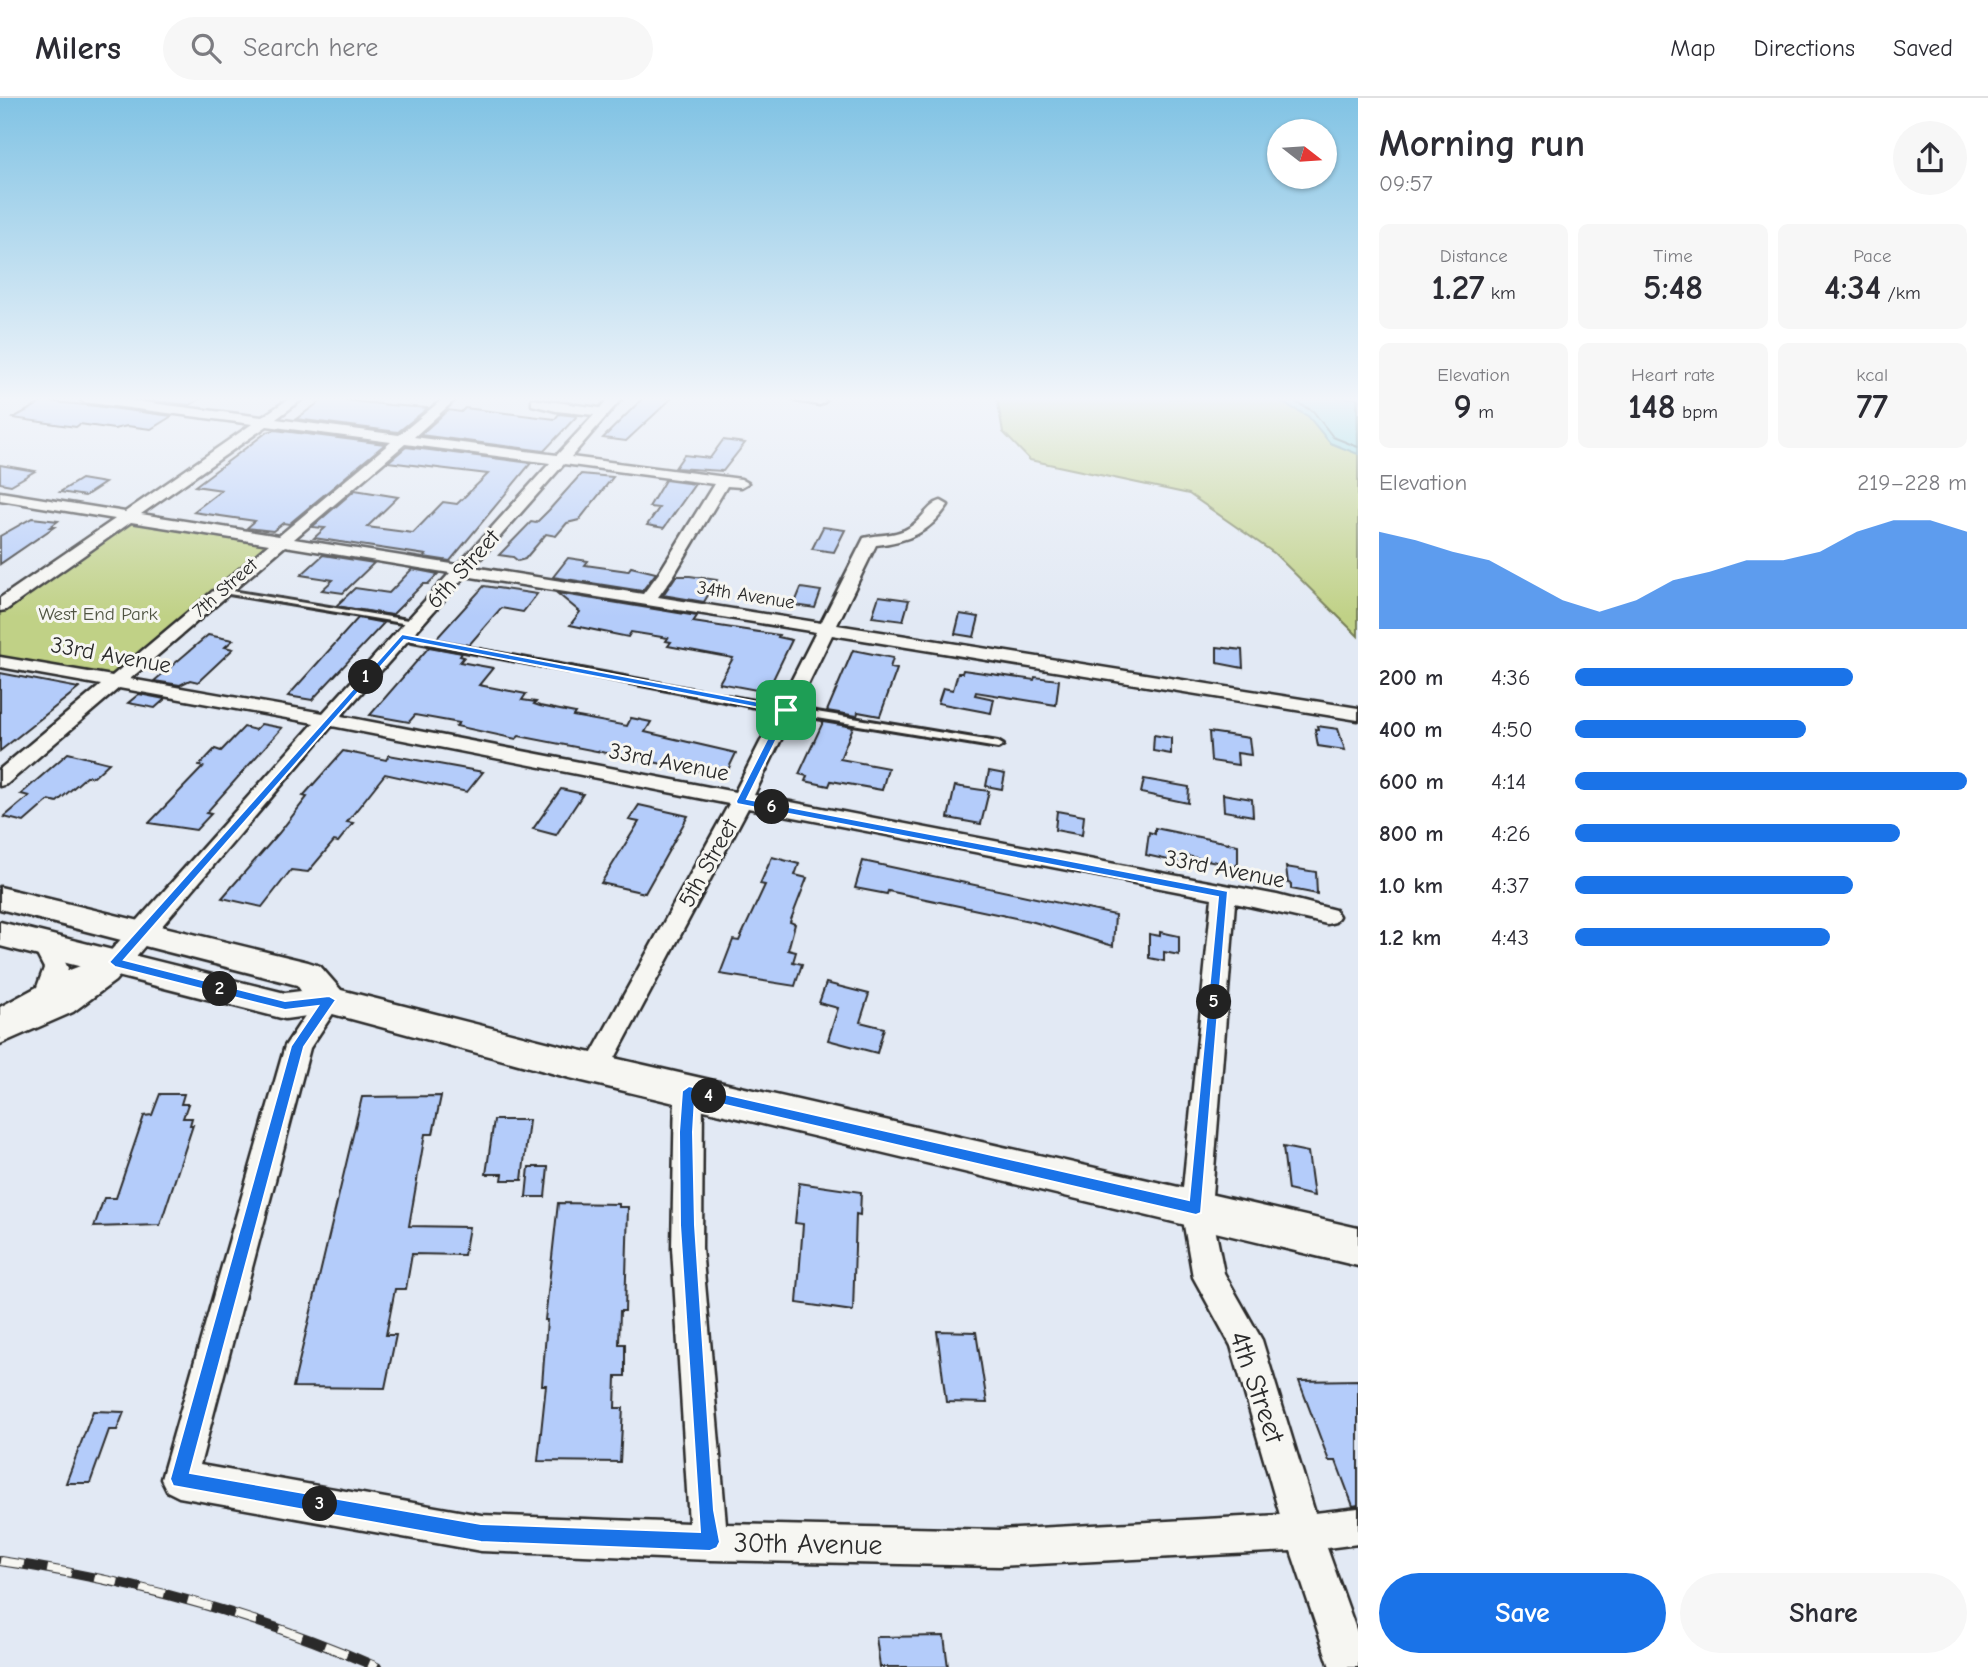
<!DOCTYPE html>
<meta charset="utf-8">
<style>
:root{--surface:#fff;--page:#f7f7f7;--text:#2b2b33;--muted:#7c7c81;--line:#e1e1e2;--accent:#1a73e8}
body{margin:0;font-family:"Comic Neue",sans-serif;background:var(--page);color:var(--text);height:100vh;display:flex;flex-direction:column;font-size:26px;white-space:nowrap}
*{box-sizing:border-box;margin:0}
p{font-size:23px;color:var(--muted)}
.icon{flex:none;width:38px;height:38px;fill:none;stroke:currentColor;stroke-width:2;stroke-linecap:round;stroke-linejoin:round}
.map{position:relative;flex:1;overflow:hidden}
.sheet{display:flex;flex-direction:column;background:var(--surface);width:630px}
.sheet>*{flex:none}
.needle{width:46px;rotate:107deg}
.fabs{position:absolute;left:1267px;top:21px;display:grid;gap:14px}
.fabs a{display:grid;place-items:center;width:70px;height:70px;border-radius:50%;background:var(--surface);box-shadow:0 2px 5px #0004;font-size:35px}
.pin{position:absolute;display:grid;place-items:center;width:60px;height:60px;color:#fff;margin:-30px;border-radius:14px;box-shadow:0 4px 10px #0006}
.km{position:absolute;width:35px;height:35px;margin:-18px;border-radius:50%;background:#222;color:#fff;font-size:19px;line-height:35px;text-align:center}
.round{display:grid;place-items:center;flex:none;width:74px;height:74px;border-radius:37px;background:var(--page)}
.head{display:flex;align-items:center;justify-content:space-between;height:119px;padding:0 21px}
h1{font-size:38px;font-weight:800;line-height:52px}
.figures{display:grid;grid-template-columns:repeat(3,1fr);gap:10px;height:119px;padding:7px 21px}
.figures div{display:grid;align-content:center;border-radius:10px;background:var(--page);text-align:center}
.figures b{font-size:35px;font-weight:800}
.figures small{font-size:19px;font-weight:400}
.figures p{font-size:19px}
.chart{height:196px;padding:14px 21px}
.chart p{display:flex;justify-content:space-between}
.chart svg{width:100%;height:126px;margin-top:7px;fill:var(--accent);opacity:.7}
.primary-button{display:flex;gap:14px;margin-top:auto;padding:14px 21px}
.primary-button a{flex:1;height:80px;border-radius:42px;background:var(--accent);color:#fff;font-size:28px;font-weight:800;line-height:80px;text-align:center}
.primary-button a+a{background:var(--page);color:var(--text)}
ul{padding:0 21px;list-style:none;font-size:23px}
li{display:grid;grid-template-columns:112px 84px 1fr;align-items:center;height:52px}
li i{height:18px;border-radius:9px;background:var(--accent)}
header{display:flex;align-items:center;gap:42px;box-sizing:border-box;height:98px;padding:0 35px;background:var(--surface);border-bottom:2px solid var(--line)}
header strong{font-size:33px}
nav{display:flex;gap:38px;margin-inline-start:auto;font-size:24px}
.search{width:490px;height:63px;background:var(--page);display:flex;align-items:center;gap:18px;box-sizing:border-box;padding:0 24px;border-radius:38px;color:var(--muted);font-size:26px}
main{display:flex;flex:1;min-height:0}
.map>svg:first-child{display:block}
.green{fill:#c0d186;stroke:#767e58;stroke-width:2}
.water{fill:#88d9df;stroke:#639397;stroke-width:2}
.lines{fill:none;stroke-linecap:round;stroke-linejoin:round}
.shore{stroke:#507173;stroke-width:2}
.building{fill:#b4ccfa;stroke:#2b2b2b;stroke-width:2}
.service-casing{stroke:#2b2b2b;stroke-width:6}
.minor-casing{stroke:#2b2b2b;stroke-width:5}
.secondary-casing{stroke:#2b2b2b;stroke-width:5}
.service{fill:#f6f6f2;fill-rule:evenodd}
.minor{fill:#f6f6f2;fill-rule:evenodd}
.secondary{fill:#f6f6f2;fill-rule:evenodd}
.rail-casing{stroke:#2b2b2b;stroke-width:10}
.rail{stroke:#f6f6f2;stroke-width:8;stroke-dasharray:24;stroke-linecap:butt}
.route{fill:#1a73e8;stroke:#fff;stroke-width:2;fill-rule:evenodd}
.labels{text-anchor:middle;dominant-baseline:central;stroke-width:6;stroke-linejoin:round;paint-order:stroke}
.far-street-label{font-size:19px;fill:#2b2b2b;stroke:#f6f6f2}
.far-park-label{font-size:19px;fill:#505442;stroke:#f6f6f2}
.street-label{font-size:23px;fill:#2b2b2b;stroke:#f6f6f2}
.near-street-label{font-size:28px;fill:#2b2b2b;stroke:#f6f6f2}
</style>
<header>
<strong>Milers</strong>
<div class="search"><svg class="icon" aria-label="search" viewBox="0 0 24 24"><circle cx="10" cy="10" r="6"/><path d="M15 15l6 6"/></svg>Search here</div>
<nav><a>Map</a><a>Directions</a><a>Saved</a></nav>
</header>
<main>
<div class="map">
<svg width="1358" height="1569" viewBox="0 0 1358 1569">
<rect width="100%" height="100%" fill="#e2e9f4"/>
<filter id="ink" filterUnits="userSpaceOnUse"><feTurbulence type="fractalNoise" baseFrequency=".0143" numOctaves="2"/><feDisplacementMap in="SourceGraphic" scale="14" xChannelSelector="R" yChannelSelector="G"/><feConvolveMatrix kernelMatrix="1 2 1 2 8 2 1 2 1" color-interpolation-filters="sRGB"/></filter>
<g filter="url(#ink)">
<g class="green">
<polygon points="997,300 1358,300 1358,538 1274,455 1189,396 1030,362 1003,334"/>
<polygon points="126,424 267,447 115,580 0,558 0,514"/>
</g>
<polygon class="water" points="1273,300 1357,300 1358,356 1330,345 1308,318"/>
<g class="lines">
<polyline class="shore" points="1288,300 1313,313 1333,339 1358,349"/>
</g>
<g class="building">
<polygon points="129,300 202,300 190,307"/>
<polygon points="325,300 390,307 428,310 398,334 296,321"/>
<polygon points="643,300 672,300 626,343 603,340"/>
<polygon points="44,303 96,308 172,318 151,331 127,328 114,331 80,326 76,329 13,320"/>
<polygon points="465,310 555,321 559,316 577,318 544,353 420,337 448,312 461,314"/>
<polygon points="275,332 385,346 289,426 283,425 273,433 247,430 255,423 193,414 222,392 195,388 267,334"/>
<polygon points="723,342 745,345 723,373 675,370 684,357 710,360"/>
<polygon points="406,349 531,365 450,463 424,459 426,457 314,440 325,430 312,429 355,392 398,399 367,429 413,435 443,404 457,406 488,376 388,364"/>
<polygon points="0,367 35,373 11,387 0,385"/>
<polygon points="581,376 613,379 579,422 567,425 556,438 546,436 525,461 518,463 513,459 499,457 531,424 536,425 549,412"/>
<polygon points="81,381 105,385 85,398 60,394"/>
<polygon points="665,382 695,386 664,430 647,427 659,410 649,409"/>
<polygon points="32,420 58,423 50,429 54,429 0,466 0,438"/>
<polygon points="823,429 845,432 834,454 812,451"/>
<polygon points="323,457 374,465 343,495 322,492 333,482 301,477"/>
<polygon points="568,460 588,463 585,467 628,473 631,469 656,475 642,493 553,479"/>
<polygon points="412,471 438,476 428,486 423,486 392,517 336,508 355,490 389,495"/>
<polygon points="676,478 690,478 717,482 704,504 663,497"/>
<polygon points="484,488 537,496 523,514 501,510 469,547 436,541"/>
<polygon points="801,490 821,493 815,510 794,507"/>
<polygon points="557,495 697,518 693,524 779,537 778,539 792,542 767,594 719,585 733,560 668,548 671,544 666,543 668,540 631,534 628,539 570,527 580,514"/>
<polygon points="879,498 909,502 903,523 872,519"/>
<polygon points="960,516 979,519 974,539 955,536"/>
<polygon points="358,520 384,525 312,602 288,598"/>
<polygon points="208,537 233,542 225,549 233,551 198,584 190,582 180,587 154,583"/>
<polygon points="429,549 462,555 460,558 464,559 460,564 493,570 479,587 526,596 522,602 536,604 534,606 540,608 575,615 573,618 627,628 631,620 651,624 645,634 736,655 725,678 519,638 516,641 456,628 459,625 415,617 409,624 370,617"/>
<polygon points="1217,549 1242,552 1243,570 1217,565"/>
<polygon points="853,552 893,560 890,570 897,571 880,618 858,614 857,618 827,613"/>
<polygon points="963,572 1034,582 1035,579 1059,582 1056,607 976,594 975,597 994,601 991,615 938,605 943,590 953,592 958,575 962,575"/>
<polygon points="0,575 79,590 0,653"/>
<polygon points="139,596 165,601 155,610 128,605"/>
<polygon points="823,624 853,629 840,661 888,670 882,692 831,683 829,688 805,683 807,678 799,676"/>
<polygon points="261,626 282,630 206,715 211,716 196,732 149,725 203,669 199,668 215,651 221,653 244,629 255,632"/>
<polygon points="1317,628 1338,631 1345,652 1318,648 1315,631 1318,632"/>
<polygon points="1209,634 1249,640 1251,657 1237,655 1238,667 1211,663"/>
<polygon points="1154,637 1171,640 1171,656 1153,653"/>
<polygon points="343,653 386,662 389,657 483,674 467,694 385,676 347,724 353,725 338,744 334,743 308,774 291,772 262,809 222,800 279,735 307,699 303,698"/>
<polygon points="68,655 109,665 94,679 87,678 57,704 49,702 24,724 4,719 29,698 21,696"/>
<polygon points="989,673 1005,676 1002,691 986,688"/>
<polygon points="1144,681 1189,689 1188,705 1141,695"/>
<polygon points="955,688 989,693 981,726 948,720"/>
<polygon points="561,691 583,696 556,737 533,731"/>
<polygon points="1223,696 1252,701 1253,718 1224,713"/>
<polygon points="639,707 688,718 645,795 601,785 639,724 629,722"/>
<polygon points="1057,713 1084,718 1082,737 1055,732"/>
<polygon points="1155,730 1238,747 1238,765 1236,768 1182,757 1182,765 1146,757 1149,734 1155,736"/>
<polygon points="772,759 799,766 795,777 807,780 790,824 795,826 788,852 796,854 793,864 802,866 795,888 720,876 733,842 739,843 765,787 760,786"/>
<polygon points="863,763 1115,817 1113,848 1034,824 888,793 887,796 855,790"/>
<polygon points="1286,769 1316,774 1317,796 1291,791 1291,786 1288,785"/>
<polygon points="1160,834 1179,838 1179,857 1164,854 1164,863 1149,860 1149,836 1160,838"/>
<polygon points="826,885 869,896 860,924 884,930 877,955 828,942 838,910 819,905"/>
<polygon points="160,996 184,996 181,1006 188,1006 183,1020 192,1020 190,1027 193,1027 160,1127 94,1129 104,1100 116,1100 144,1018 152,1017"/>
<polygon points="441,998 433,1036 425,1036 409,1128 469,1129 464,1157 412,1156 406,1191 395,1191 386,1237 396,1237 385,1290 293,1289 362,999"/>
<polygon points="494,1022 529,1022 522,1082 502,1082 503,1076 486,1076"/>
<polygon points="1283,1049 1308,1054 1314,1098 1288,1092"/>
<polygon points="529,1069 548,1069 545,1099 526,1099"/>
<polygon points="799,1085 861,1094 860,1117 856,1116 853,1213 797,1205 803,1126 795,1125"/>
<polygon points="558,1105 619,1106 619,1109 628,1109 625,1213 620,1213 619,1246 625,1246 625,1278 616,1278 615,1310 623,1310 620,1364 538,1363 546,1287 542,1287 547,1222 545,1222"/>
<polygon points="937,1233 976,1234 987,1305 946,1304"/>
<polygon points="1358,1282 1358,1407 1353,1408 1336,1363 1329,1363 1299,1283"/>
<polygon points="93,1313 124,1314 117,1332 109,1332 90,1385 66,1385"/>
<polygon points="944,1538 948,1569 880,1569 876,1539"/>
</g>
<g class="lines">
<g class="service-casing">
<g id="service">
<polygon points="220,491 414,523 418,525 414,527 223,495 219,493"/>
<polygon points="399,537 786,609 998,644 1003,647 998,650 786,615 402,541 398,539"/>
</g>
</g>
<g class="minor-casing">
<g id="minor">
<path d="M78,300H111L262,319L290,300H304L276,321L399,337L444,300H457L414,339L557,357L594,317L556,313L532,307V301L600,310L609,300H622L571,359L741,381L748,385L741,389L727,388L674,477L658,499L821,525L864,440C880,436 897,438 910,429C922,422 929,406 941,403L948,407C929,435 909,443 876,447L837,527L1358,610V622L832,537L754,697L1277,797L1335,812L1339,818L1335,824L1327,826L1235,805L1211,1110L1224,1175L1262,1242L1315,1415L1358,1410V1446L1327,1450L1358,1537V1569H1330L1291,1453L999,1468L711,1462L481,1453L179,1399L167,1393L161,1381L285,948L320,895L329,892L338,895L342,902L310,950L200,1367L481,1417L689,1425L672,1150L675,993L679,985L689,982L699,985L703,993L702,1150L726,1426L999,1432L1280,1417L1231,1248L1193,1179L1181,1110L1212,800L748,710L605,979L596,982L587,979L583,971L729,706L332,628L115,883L73,914L0,946V909L37,889L44,870L32,847L35,841L44,838L53,841L68,870L67,873L106,858L314,625L119,590L7,686L0,688V671L101,587L0,569V559L112,578L269,446L131,424L6,512L0,513V500L115,421L0,402V394L125,414L252,326L84,304ZM267,328L391,344L279,438L141,416ZM405,346L550,365L458,467L294,441ZM564,366L714,386L659,475L643,496L473,469ZM285,448L450,475L323,615L130,581ZM465,478L816,534L735,694L341,618Z"/>
<polygon points="794,300 822,300 826,303 820,307 796,303"/>
</g>
</g>
<g class="secondary-casing">
<polygon id="secondary" points="0,789 308,864 320,868 341,892 570,950 1358,1130 1358,1168 570,980 329,915 285,921 0,848 0,824 285,895 301,893 297,887 0,811"/>
</g>
<use href="#service" class="service"/>
<use href="#minor" class="minor"/>
<use href="#secondary" class="secondary"/>
<g class="rail-casing">
<path id="rail" d="M0,1463C131,1482 255,1516 377,1569"/>
</g>
<use href="#rail" class="rail"/>
</g>
</g>
<linearGradient id="sky" x2="0" y2="1"><stop stop-color="#81c3e4"/><stop offset="0.58" stop-color="#f2f5fa"/><stop offset="1" stop-color="#f2f5fa" stop-opacity="0"/></linearGradient>
<rect width="1358" height="519" fill="url(#sky)"/>
<path class="route" d="M402,536L790,610L791,612L747,701L1228,793L1201,1115L1196,1117L695,1000L693,1034L695,1127L714,1412L720,1444L717,1450L710,1453L481,1444L173,1388L170,1381L291,948L318,908L285,912L115,869L109,864ZM404,542L781,614L736,703L737,706L1218,799L1189,1102L689,988L682,993L679,1034L680,1127L700,1434L481,1426L190,1375L304,949L336,902L329,898L285,903L124,862Z"/>
<g class="labels">
<g class="far-street-label">
<text transform="translate(225 490) rotate(-41)">7th Street</text>
<text transform="translate(746 497) rotate(9)">34th Avenue</text>
</g>
<g class="far-park-label">
<text x="98" y="516">West End Park</text>
</g>
<g class="street-label">
<text transform="translate(463 471) rotate(-48)">6th Street</text>
<text transform="translate(111 557) rotate(10)">33rd Avenue</text>
<text transform="translate(669 664) rotate(11)">33rd Avenue</text>
<text transform="translate(708 765) rotate(-61)">5th Street</text>
<text transform="translate(1225 771) rotate(11)">33rd Avenue</text>
</g>
<g class="near-street-label">
<text transform="translate(1257 1289) rotate(71)">4th Street</text>
<text transform="translate(808 1446) rotate(1)">30th Avenue</text>
</g>
</g>
</svg>
<div class="fabs">
<a><svg class="needle" viewBox="-14 -14 28 28"><path d="M0-13l5 13h-10z" fill="#e53935"/><path d="M0 13l5-13h-10z" fill="#7c7c81"/></svg></a>
</div>
<div class="pin" style="left:786px;top:612px;background:#1e9e55"><svg class="icon" aria-label="arrive" viewBox="0 0 24 24"><path d="M6 21V4h12l-3 4 3 4H6"/></svg></div>
<b class="km" style="left:366px;top:579px">1</b>
<b class="km" style="left:220px;top:891px">2</b>
<b class="km" style="left:320px;top:1406px">3</b>
<b class="km" style="left:709px;top:998px">4</b>
<b class="km" style="left:1214px;top:904px">5</b>
<b class="km" style="left:772px;top:709px">6</b>
</div>
<section class="sheet">
<div class="head"><div><h1>Morning run</h1><p>09:57</p></div><a class="round"><svg class="icon" aria-label="share" viewBox="0 0 24 24"><path d="M12 15V3M7 8l5-5 5 5M5 13v7h14v-7"/></svg></a></div>
<div class="figures">
<div><p>Distance</p><b>1.27<small> km</small></b></div>
<div><p>Time</p><b>5:48</b></div>
<div><p>Pace</p><b>4:34<small> /km</small></b></div>
</div>
<div class="figures">
<div><p>Elevation</p><b>9<small> m</small></b></div>
<div><p>Heart rate</p><b>148<small> bpm</small></b></div>
<div><p>kcal</p><b>77</b></div>
</div>
<div class="chart"><p><span>Elevation</span>219–228 m</p>
<svg viewBox="0 0 160 44" preserveAspectRatio="none"><path d="M0 44V10L10 13L20 17L30 20L40 27L50 34L60 38L70 34L80 27L90 24L100 20L110 20L120 17L130 10L140 6L150 6L160 10V44z"/></svg>
</div>
<ul>
<li><b>200 m</b>4:36<i style="width:71%"></i></li>
<li><b>400 m</b>4:50<i style="width:59%"></i></li>
<li><b>600 m</b>4:14<i style="width:100%"></i></li>
<li><b>800 m</b>4:26<i style="width:83%"></i></li>
<li><b>1.0 km</b>4:37<i style="width:71%"></i></li>
<li><b>1.2 km</b>4:43<i style="width:65%"></i></li>
</ul>
<div class="primary-button"><a>Save</a><a>Share</a></div>
</section>
</main>
